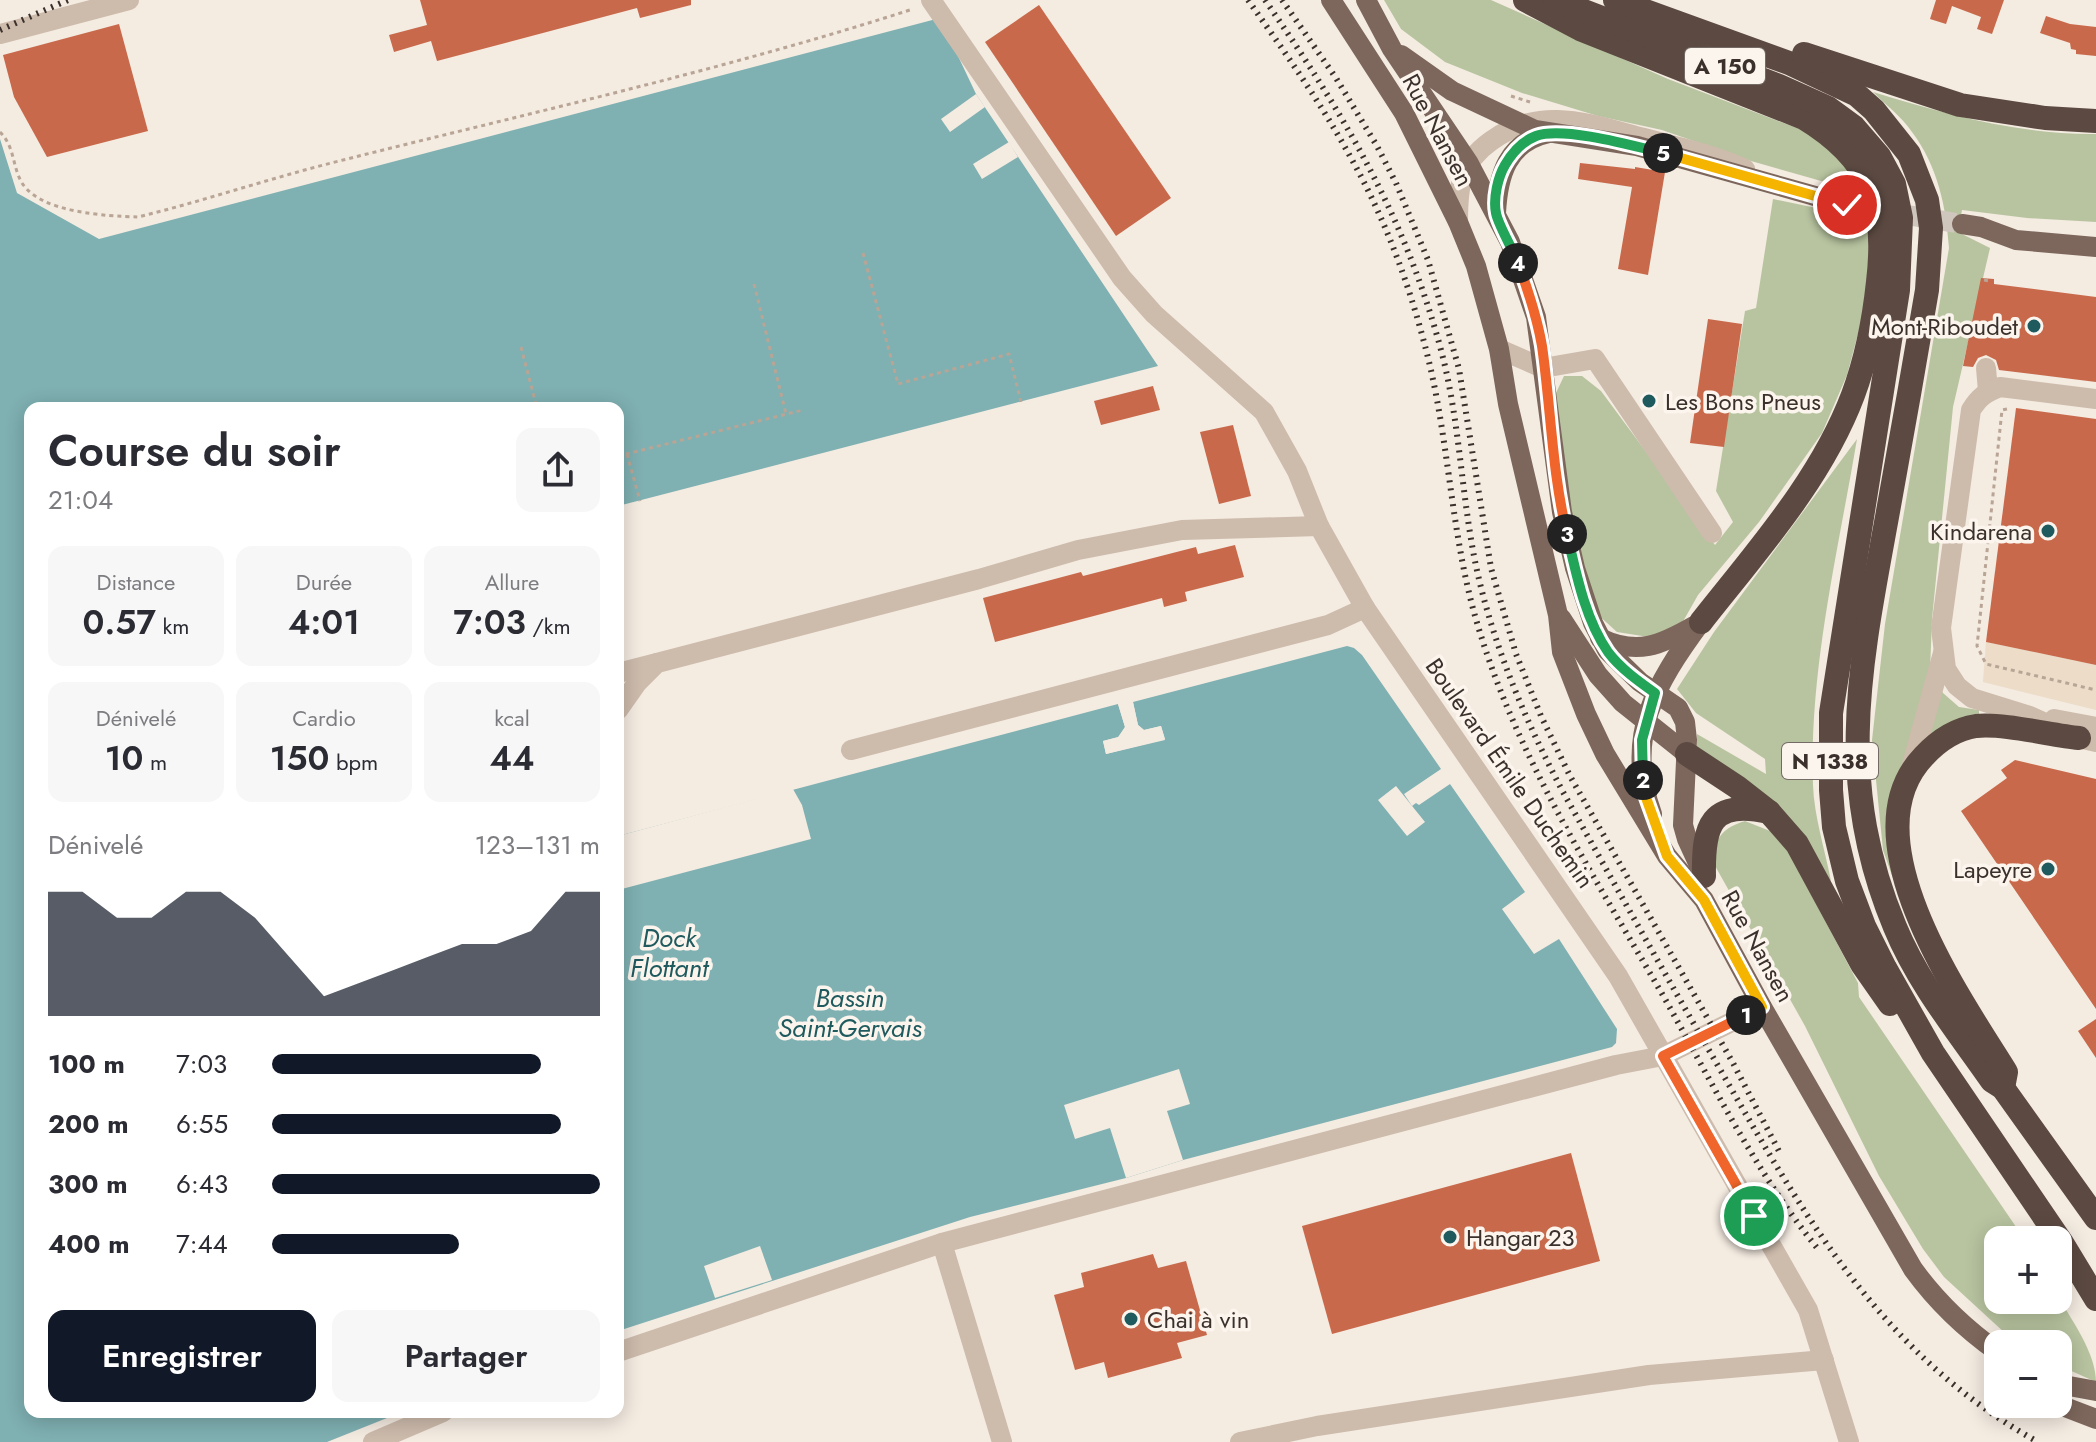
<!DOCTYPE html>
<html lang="fr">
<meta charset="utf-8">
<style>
:root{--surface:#fff;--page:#f7f7f7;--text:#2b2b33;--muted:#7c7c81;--accent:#111827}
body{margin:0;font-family:Jost,sans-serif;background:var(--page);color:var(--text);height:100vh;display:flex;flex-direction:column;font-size:30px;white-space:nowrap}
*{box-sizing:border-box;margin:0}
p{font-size:26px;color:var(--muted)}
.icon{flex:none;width:44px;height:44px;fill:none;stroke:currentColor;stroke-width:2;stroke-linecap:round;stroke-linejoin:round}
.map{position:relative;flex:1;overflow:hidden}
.side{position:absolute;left:24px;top:402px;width:600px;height:1016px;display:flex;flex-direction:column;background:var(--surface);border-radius:16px;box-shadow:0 4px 20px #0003}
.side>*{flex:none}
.controls{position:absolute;left:1984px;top:1226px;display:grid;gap:16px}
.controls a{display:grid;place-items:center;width:88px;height:88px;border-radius:16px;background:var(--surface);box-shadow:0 4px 20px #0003;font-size:40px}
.pin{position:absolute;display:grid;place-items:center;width:68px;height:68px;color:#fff;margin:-34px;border:4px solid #fff;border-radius:50%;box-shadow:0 2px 8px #0007}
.km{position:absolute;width:40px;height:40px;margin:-20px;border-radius:50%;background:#222;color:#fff;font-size:22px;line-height:40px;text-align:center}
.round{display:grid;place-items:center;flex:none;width:84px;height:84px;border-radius:16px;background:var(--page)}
.overview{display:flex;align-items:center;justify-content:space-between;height:136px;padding:0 24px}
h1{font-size:44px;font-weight:600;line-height:60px}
.figures{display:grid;grid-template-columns:repeat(3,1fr);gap:12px;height:136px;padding:8px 24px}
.figures div{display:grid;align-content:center;border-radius:16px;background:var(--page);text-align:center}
.figures b{font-size:34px;font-weight:600}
.figures small{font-size:22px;font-weight:400}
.figures p{font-size:22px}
.chart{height:224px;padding:16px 24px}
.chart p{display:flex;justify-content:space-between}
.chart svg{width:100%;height:144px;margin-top:8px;fill:var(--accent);opacity:.7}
.cta{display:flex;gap:16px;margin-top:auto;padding:16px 24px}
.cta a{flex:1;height:92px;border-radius:16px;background:var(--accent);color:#fff;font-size:32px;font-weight:600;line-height:92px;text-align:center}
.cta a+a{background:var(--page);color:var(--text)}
ul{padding:0 24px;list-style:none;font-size:26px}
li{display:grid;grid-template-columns:128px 96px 1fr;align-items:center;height:60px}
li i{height:20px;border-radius:10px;background:var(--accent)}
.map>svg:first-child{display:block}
.green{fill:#b8c4a0}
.plaza{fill:#ecdcc8}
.water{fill:#7fb0b2}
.pier{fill:#f4ebe1}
.building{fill:#c8694b}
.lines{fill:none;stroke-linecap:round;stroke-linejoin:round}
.major-tunnel{stroke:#cfc6bd;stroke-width:20;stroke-dasharray:20 10;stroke-linecap:butt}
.path{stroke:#b9a596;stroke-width:3;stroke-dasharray:4 4;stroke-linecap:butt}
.minor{stroke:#cdbbac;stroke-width:20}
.major{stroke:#7d675c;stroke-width:20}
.highway{stroke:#5c4a42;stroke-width:24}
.rail{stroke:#3b302b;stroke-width:6;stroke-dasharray:2 6;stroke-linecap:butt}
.split-1-casing{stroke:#fff;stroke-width:16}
.split-2-casing{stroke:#fff;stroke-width:16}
.split-3-casing{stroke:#fff;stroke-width:16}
.split-4-casing{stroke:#fff;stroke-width:16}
.split-5-casing{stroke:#fff;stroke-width:16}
.split-6-casing{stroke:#fff;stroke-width:16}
.split-1{stroke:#f0652b;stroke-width:10}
.split-2{stroke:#f5b400;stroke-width:10}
.split-3{stroke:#22a559;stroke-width:10}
.split-4{stroke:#f0652b;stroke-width:10}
.split-5{stroke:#22a559;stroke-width:10}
.split-6{stroke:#f5b400;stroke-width:10}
.poi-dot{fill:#1f5a5e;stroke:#fbf5ee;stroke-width:3}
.labels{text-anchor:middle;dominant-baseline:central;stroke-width:7;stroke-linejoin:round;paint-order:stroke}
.shield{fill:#fbf5ee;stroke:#756b66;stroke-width:2}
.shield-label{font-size:22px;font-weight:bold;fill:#3b302b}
.street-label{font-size:24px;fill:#3b302b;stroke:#fbf5ee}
.poi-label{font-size:24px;fill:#3b302b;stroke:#fbf5ee;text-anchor:end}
.water-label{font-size:26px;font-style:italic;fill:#1f5a5e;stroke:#fbf5ee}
</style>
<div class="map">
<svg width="2096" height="1442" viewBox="0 0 2096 1442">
<rect width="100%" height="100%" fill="#f4ebe1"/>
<g class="green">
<polygon points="1384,0 1491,0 1668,79 1802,130 1843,159 1860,192 1751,161 1662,130 1598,116 1522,93 1445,62 1401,29"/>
<path d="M1873,92C1945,114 2020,135 2096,134V222L2027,218L1962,210L1958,232L1990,248L1953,407L1932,619L1930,671L1943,693L1959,707L1979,710V716C1960,726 1935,735 1918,749C1878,783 1893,853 1900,898L1883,850L1872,740L1885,624L1949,248C1946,206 1938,167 1912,132C1902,117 1886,105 1873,92Z"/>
<polygon points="1773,199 1869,219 1871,259 1863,315 1847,375 1822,433 1759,522 1698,595 1681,625 1655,638 1617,632 1596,613 1572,529 1555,395 1564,376 1582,376 1601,391 1715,545 1733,522 1716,491 1745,311 1756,308"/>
<path d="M1857,439C1838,552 1809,669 1813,785C1814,816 1825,850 1831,881L1697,747V734L1766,774L1765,759L1696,713L1677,689L1714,632Z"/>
<path d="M1745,821L1775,833L1785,845L1858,983L1859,997L2025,1240H1998V1300H2058V1296C2072,1321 2096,1353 2096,1382L2058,1365V1344H2021L2006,1334L1944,1277L1923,1249L1879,1176L1805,1026L1714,864C1713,839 1722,828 1745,821Z"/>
</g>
<polygon class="plaza" points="1986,642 2096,665 2096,710 1983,682"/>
<g class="water">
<polygon points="940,18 976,94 1158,366 618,506 618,408 30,408 30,1412 402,1412 327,1442 0,1442 0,139 17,193 99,239"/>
<polygon points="1347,646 1354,648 1362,655 1441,769 1404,794 1412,806 1416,803 1419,805 1450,784 1525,892 1502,909 1534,954 1559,939 1617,1029 1616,1043 1612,1047 1183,1160 1126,1178 970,1217 618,1331 618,836 1118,704 1125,727 1119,737 1103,741 1106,754 1165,740 1161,726 1144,730 1138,725 1133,702"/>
</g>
<g class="pier">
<polygon points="976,94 985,107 950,132 941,119"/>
<polygon points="1009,142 1018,157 982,179 973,164"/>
<polygon points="1129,702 1133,702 1138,725 1144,730 1161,726 1165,739 1106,754 1103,741 1118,737 1125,727 1118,704 1122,704 1129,728 1121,740 1107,743 1109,749 1160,737 1159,730 1144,734 1135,728"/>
<polygon points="1396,786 1425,822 1407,836 1378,800"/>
<polygon points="793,789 802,805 811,839 618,890 618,836"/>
<polygon points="1179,1069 1190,1104 1167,1111 1183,1160 1126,1178 1110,1128 1075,1139 1064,1105"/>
<polygon points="760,1246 772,1280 715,1298 704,1266"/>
</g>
<g class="building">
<polygon points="420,0 691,0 691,5 640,18 637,8 437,61 431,41 394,52 389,35 427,25"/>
<polygon points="1936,0 2004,0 1992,34 1977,29 1981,17 1952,6 1946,24 1930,19"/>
<polygon points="1039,5 1171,198 1116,236 985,42"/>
<polygon points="2046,16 2070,24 2096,27 2096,56 2076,54 2076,50 2071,49 2070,43 2040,33"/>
<polygon points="119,24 148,131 47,157 14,97 3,55"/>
<polygon points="1580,163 1635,169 1635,167 1665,172 1648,275 1618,269 1632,187 1578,179"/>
<polygon points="1981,278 1994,279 1994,284 2096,297 2096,382 1999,370 1996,360 1986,355 1978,358 1973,367 1963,366"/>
<polygon points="1708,319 1742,324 1724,447 1690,443"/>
<polygon points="1153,386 1160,410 1101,425 1094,401"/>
<polygon points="2016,408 2096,419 2096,665 1986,642"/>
<polygon points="1233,425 1251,496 1219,504 1200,432"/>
<polygon points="1235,545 1244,577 1185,592 1187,601 1164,607 1162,598 995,642 983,598 1081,572 1083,576 1196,547 1198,554"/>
<polygon points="2015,760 2096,779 2096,1009 1961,811 2007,778 2001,770"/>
<polygon points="2096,1019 2096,1058 2078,1031"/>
<polygon points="1571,1153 1600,1261 1332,1334 1302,1226"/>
<polygon points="1153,1254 1158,1268 1186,1261 1207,1335 1177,1343 1182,1358 1108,1378 1104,1362 1075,1370 1054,1295 1084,1287 1081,1273"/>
</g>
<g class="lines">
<polyline class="major-tunnel" points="1847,205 1962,224"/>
<g class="path">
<polyline points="1511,96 1530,102"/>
<path d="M0,132C15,147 12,166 22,183C41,213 106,216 138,217C207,200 274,177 343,160C534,112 727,69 913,9"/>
<polyline points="863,253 898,384 1009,354 1021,402"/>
<polyline points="1984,280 1990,281"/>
<polyline points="754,284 786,414"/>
<polyline points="521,347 537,408"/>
<polyline points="2007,409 2002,410 1977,646 1986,664 2096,690"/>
<polyline points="627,454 640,501"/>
<polyline points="618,456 803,410"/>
</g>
<g class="minor">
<polyline points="931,0 1122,278 1154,314 1264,412 1297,471 1319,526 1365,608 1618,976 1808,1310 1849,1442"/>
<polyline points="0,34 129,0"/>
<path d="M1458,222C1458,187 1460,163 1491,141C1541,104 1590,124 1644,138C1678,147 1713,154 1745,169"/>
<polyline points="1499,349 1543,368 1595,359 1712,533"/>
<polyline points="1986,368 1988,391"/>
<path d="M2096,399L2000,387C1986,392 1979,397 1971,410L1941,628L1946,669L1957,686L1972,698L2030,716L2079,738L2096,742"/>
<polyline points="618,673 657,663"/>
<polyline points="618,710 637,683 657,663 979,579 1078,550 1182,530 1319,526"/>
<polyline points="2054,719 2096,727"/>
<polyline points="851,750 1328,625 1365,608"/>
<polyline points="1910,772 1943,653"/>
<polyline points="942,1243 1002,1442"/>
<polyline points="618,1352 942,1243 1616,1065 1663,1056 1762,1007"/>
<polyline points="373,1442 443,1412"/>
<polyline points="1240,1442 1317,1426 1649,1375 1824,1360"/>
</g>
<g class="major">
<path d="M1331,0L1404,113L1458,222L1476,266L1499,349L1508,404L1558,615L1562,652L1586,714L1605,754L1667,856L1704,900L1762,1007L1913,1269C1937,1302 1964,1328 1998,1352"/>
<polyline points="1366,0 1392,49 1468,162 1510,242 1536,317 1562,512 1575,568 1593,623 1607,650 1640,682 1678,708 1685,722 1687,740 1683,825 1687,839 1704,876"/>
<polyline points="1401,55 1452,91 1535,130 1637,146 1847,205"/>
<path d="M1496,213C1498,175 1507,142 1549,133"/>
<polyline points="1962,224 1981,227 2016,240 2096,247"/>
<polyline points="1561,618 1598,675 1623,703 1687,754"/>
<path d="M1600,638C1637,656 1661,645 1694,626"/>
<path d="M1652,814C1624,737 1655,684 1701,622"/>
<polyline points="2058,1384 2096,1391"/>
<polyline points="2057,1404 2096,1419"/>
</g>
<g class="highway">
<path d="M1525,0L1580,29L1804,118C1873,160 1887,205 1878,282C1874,320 1866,360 1853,395C1821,480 1756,552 1701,622"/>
<polyline points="1555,0 1779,86 1828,108 1854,127 1879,156 1894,184 1901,218 1898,290 1831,713 1831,790 1834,827 1847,881 1864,926 1885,968 1933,1053 2062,1243 2096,1299"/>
<path d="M1615,0L1789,63L1857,95L1874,110L1909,154L1927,200L1931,228L1927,290C1914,366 1901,441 1887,517C1860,665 1834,782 1895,927C1918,983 1958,1032 1992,1081L2003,1088L2096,1218"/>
<polyline points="1804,54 1960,105 2045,118 2096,121"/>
<polyline points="1687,754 1737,787 1769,812 1797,844 1862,964 1890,1004"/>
<path d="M1704,876C1703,826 1710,799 1769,812"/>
<path d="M2003,1088L2006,1072C1960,998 1846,837 1924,756C1938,741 1956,729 1976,726C2003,723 2050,735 2079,738"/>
</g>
<g class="rail">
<path d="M1248,0C1284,51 1321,103 1351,158C1387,222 1413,294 1430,366C1450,452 1452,541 1478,626C1518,760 1596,879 1665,999C1713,1084 1756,1173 1818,1249"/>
<path d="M1265,0C1343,113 1405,216 1441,350C1460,421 1461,494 1476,566C1493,645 1525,720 1563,792C1615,885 1667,978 1721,1071C1806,1219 1883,1356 2038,1442"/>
<polyline points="1282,0 1336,78 1377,146 1396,183 1428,260 1459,369 1491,568 1516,654 1541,716 1570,776 1733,1063 1781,1155"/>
<polyline points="0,30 68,0"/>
</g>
</g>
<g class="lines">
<g class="split-1-casing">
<polyline id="split-1" points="1746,1015 1663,1056 1754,1216"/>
</g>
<g class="split-2-casing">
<polyline id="split-2" points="1643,780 1644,792 1667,856 1704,900 1762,1007 1746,1015"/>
</g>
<g class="split-3-casing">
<path id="split-3" d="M1567,534C1576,573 1585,619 1608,652C1620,668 1638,681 1655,693L1642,740L1643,780"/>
</g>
<g class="split-4-casing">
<path id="split-4" d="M1518,263C1528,290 1537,317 1542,346C1551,409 1552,472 1567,534"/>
</g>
<g class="split-5-casing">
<path id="split-5" d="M1518,263C1513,249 1498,225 1496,213C1493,198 1498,177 1505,165C1512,153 1523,141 1536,136C1563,126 1634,146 1663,153"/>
</g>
<g class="split-6-casing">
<polyline id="split-6" points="1663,153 1847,205"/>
</g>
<use href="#split-1" class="split-1"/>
<use href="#split-2" class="split-2"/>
<use href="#split-3" class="split-3"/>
<use href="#split-4" class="split-4"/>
<use href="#split-5" class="split-5"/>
<use href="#split-6" class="split-6"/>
</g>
<g class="poi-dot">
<circle cx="2034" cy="326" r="8"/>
<circle cx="1649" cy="401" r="8"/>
<circle cx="2048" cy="531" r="8"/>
<circle cx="2048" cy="869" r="8"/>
<circle cx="1450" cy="1237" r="8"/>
<circle cx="1131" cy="1319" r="8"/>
</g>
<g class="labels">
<g class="shield">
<rect x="1685" y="48" width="80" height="36" rx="6"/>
<rect x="1782" y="743" width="96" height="36" rx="6"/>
</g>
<g class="shield-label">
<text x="1725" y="66">A 150</text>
<text x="1830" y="761">N 1338</text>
</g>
<g class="street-label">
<text transform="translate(1438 130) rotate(62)">Rue Nansen</text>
<text transform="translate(1510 773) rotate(55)">Boulevard Émile Duchemin</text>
<text transform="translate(1758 946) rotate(61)">Rue Nansen</text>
</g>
<g class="poi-label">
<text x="2018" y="326">Mont-Riboudet</text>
<text x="1665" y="401" text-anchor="start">Les Bons Pneus</text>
<text x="2032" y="531">Kindarena</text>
<text x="2032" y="869">Lapeyre</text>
<text x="1466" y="1237" text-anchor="start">Hangar 23</text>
<text x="1147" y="1319" text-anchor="start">Chai à vin</text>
</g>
<g class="water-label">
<text x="669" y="938">Dock<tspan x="669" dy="30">Flottant</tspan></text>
<text x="850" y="998">Bassin<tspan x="850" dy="30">Saint-Gervais</tspan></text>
</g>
</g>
</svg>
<div class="controls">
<a>+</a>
<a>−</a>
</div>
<div class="pin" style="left:1754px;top:1216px;background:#1e9e55"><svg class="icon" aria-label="arrive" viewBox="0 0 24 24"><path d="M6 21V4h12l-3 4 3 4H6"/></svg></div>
<div class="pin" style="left:1847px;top:205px;background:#d93025"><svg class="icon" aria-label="check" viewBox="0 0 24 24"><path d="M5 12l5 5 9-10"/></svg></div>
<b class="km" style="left:1746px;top:1015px">1</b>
<b class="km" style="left:1643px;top:780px">2</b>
<b class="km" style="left:1567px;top:534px">3</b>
<b class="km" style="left:1518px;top:263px">4</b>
<b class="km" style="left:1663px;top:153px">5</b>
<section class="side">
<div class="overview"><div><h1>Course du soir</h1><p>21:04</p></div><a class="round"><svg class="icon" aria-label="share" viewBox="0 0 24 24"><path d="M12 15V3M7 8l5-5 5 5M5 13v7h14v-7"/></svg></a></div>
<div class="figures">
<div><p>Distance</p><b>0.57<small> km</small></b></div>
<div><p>Durée</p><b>4:01</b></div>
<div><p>Allure</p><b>7:03<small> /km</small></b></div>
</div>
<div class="figures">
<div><p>Dénivelé</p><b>10<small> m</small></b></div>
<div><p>Cardio</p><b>150<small> bpm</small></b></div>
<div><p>kcal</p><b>44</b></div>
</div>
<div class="chart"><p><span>Dénivelé</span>123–131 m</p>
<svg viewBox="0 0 160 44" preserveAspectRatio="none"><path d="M0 44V6L10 6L20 14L30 14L40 6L50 6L60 14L70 26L80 38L90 34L100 30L110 26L120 22L130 22L140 18L150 6L160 6V44z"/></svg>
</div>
<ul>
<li><b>100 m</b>7:03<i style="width:82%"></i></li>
<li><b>200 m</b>6:55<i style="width:88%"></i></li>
<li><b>300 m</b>6:43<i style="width:100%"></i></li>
<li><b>400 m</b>7:44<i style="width:57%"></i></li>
</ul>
<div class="cta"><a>Enregistrer</a><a>Partager</a></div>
</section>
</div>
